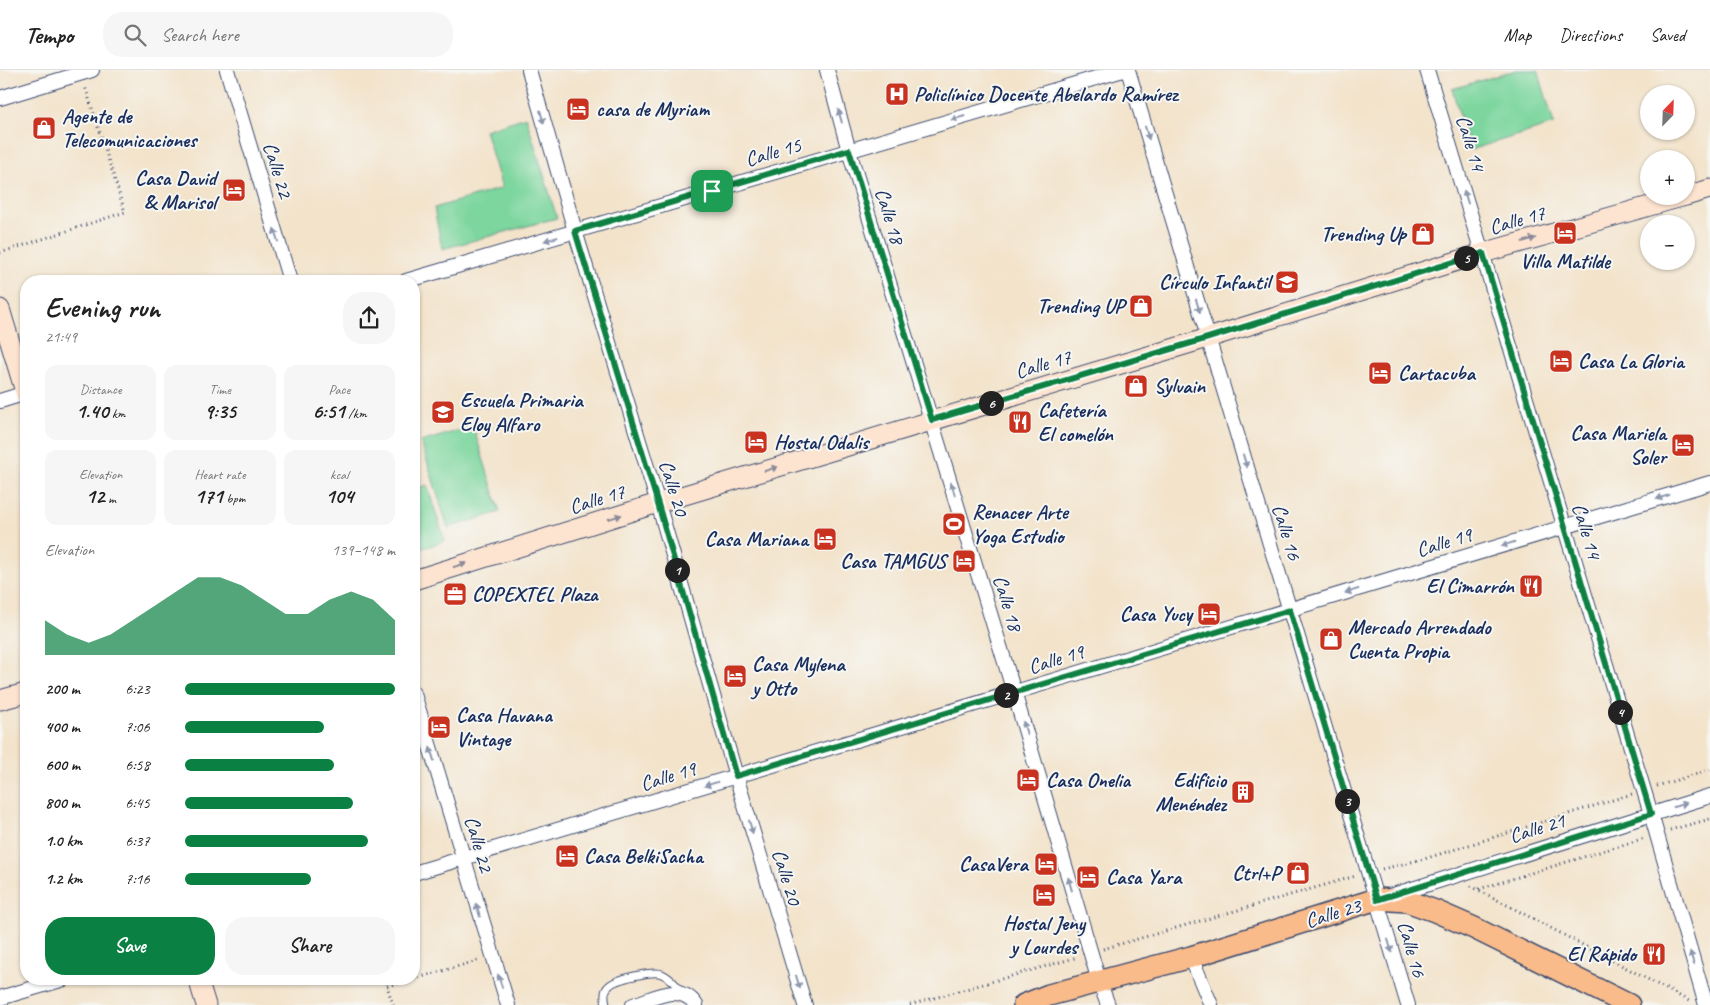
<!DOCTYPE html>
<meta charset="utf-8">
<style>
:root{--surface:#fff;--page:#f6f6f6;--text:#222;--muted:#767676;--line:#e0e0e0;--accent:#0b8043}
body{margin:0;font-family:Caveat,sans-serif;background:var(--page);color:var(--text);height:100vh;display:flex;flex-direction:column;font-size:19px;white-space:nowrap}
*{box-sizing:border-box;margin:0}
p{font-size:16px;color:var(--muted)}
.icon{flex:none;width:28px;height:28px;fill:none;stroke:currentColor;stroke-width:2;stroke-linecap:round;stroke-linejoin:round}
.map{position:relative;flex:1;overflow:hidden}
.side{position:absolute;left:20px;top:205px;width:400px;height:710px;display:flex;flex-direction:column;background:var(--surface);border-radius:20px;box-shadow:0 1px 4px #0004}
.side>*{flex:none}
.needle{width:32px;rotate:23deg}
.fabs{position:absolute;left:1640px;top:15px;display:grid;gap:10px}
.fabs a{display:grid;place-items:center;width:55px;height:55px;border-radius:50%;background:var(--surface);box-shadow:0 1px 4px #0004;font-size:25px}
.pin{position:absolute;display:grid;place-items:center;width:42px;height:42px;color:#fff;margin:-21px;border-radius:10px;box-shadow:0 2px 8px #0006}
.km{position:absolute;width:25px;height:25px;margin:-12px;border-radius:50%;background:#222;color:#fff;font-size:14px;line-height:25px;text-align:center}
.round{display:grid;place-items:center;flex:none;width:52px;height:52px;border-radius:20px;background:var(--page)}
.summary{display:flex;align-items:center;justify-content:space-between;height:85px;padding:0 25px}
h1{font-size:28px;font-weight:800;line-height:38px}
.stats{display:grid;grid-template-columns:repeat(3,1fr);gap:8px;height:85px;padding:5px 25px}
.stats div{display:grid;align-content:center;border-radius:12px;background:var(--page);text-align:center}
.stats b{font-size:21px;font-weight:800}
.stats small{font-size:14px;font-weight:400}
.stats p{font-size:14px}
.chart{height:140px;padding:10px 25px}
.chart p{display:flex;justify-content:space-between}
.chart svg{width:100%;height:90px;margin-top:5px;fill:var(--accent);opacity:.7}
.button{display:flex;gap:10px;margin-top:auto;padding:10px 25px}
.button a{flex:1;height:58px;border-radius:20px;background:var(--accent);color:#fff;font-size:20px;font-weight:800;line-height:58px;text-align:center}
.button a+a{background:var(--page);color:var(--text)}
ul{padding:0 25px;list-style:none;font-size:16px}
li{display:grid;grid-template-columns:80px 60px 1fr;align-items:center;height:38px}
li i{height:12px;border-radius:6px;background:var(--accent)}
header{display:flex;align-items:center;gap:30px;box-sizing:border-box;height:70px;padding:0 25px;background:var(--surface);border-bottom:1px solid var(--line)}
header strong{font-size:24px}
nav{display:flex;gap:28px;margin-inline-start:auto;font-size:18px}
.search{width:350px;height:45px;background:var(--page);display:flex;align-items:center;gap:12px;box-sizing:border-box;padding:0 18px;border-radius:20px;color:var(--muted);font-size:19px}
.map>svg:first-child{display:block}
.green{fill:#7bd69d;stroke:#4b827e}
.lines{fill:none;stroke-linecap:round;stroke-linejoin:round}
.lane-casing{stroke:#3b4a6e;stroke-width:9}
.street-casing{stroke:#3b4a6e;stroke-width:16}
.secondary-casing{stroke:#3b4a6e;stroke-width:21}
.primary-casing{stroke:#3b4a6e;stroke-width:24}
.path{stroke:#3b4a6e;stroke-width:3;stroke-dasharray:1 4;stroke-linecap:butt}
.lane{stroke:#fff;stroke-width:7}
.street{stroke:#fff;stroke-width:14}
.secondary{stroke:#fde4d1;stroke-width:19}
.primary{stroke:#fabb8b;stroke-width:21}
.oneway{fill:#8d97ae}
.oneway2{fill:#8c8a98}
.route-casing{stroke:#fff;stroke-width:10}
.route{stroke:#0b8043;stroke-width:6}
.labels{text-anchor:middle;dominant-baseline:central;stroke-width:4;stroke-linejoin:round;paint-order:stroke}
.poi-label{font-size:21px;font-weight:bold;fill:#1b2f5e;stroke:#f6f6f2;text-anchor:start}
.street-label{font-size:21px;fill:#1b2f5e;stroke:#f6f6f2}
</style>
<header>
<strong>Tempo</strong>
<div class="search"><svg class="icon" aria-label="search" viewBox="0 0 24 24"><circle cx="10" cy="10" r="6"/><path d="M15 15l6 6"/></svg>Search here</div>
<nav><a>Map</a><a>Directions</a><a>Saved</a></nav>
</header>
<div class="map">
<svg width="1710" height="935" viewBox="0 0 1710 935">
<rect width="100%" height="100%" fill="#f6f6f2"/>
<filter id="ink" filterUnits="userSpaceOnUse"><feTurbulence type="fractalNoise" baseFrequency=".02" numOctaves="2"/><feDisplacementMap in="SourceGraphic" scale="10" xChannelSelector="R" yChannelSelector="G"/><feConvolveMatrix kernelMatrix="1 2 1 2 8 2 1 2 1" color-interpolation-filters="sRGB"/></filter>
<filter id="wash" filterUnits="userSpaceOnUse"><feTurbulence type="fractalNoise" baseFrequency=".0096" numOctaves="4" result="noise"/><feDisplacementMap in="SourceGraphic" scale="20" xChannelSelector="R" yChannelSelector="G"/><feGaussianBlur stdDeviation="1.12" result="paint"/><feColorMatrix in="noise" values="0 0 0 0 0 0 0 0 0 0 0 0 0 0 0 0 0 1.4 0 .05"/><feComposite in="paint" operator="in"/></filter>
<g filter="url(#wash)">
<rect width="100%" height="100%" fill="#f3e3cb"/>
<g class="green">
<polygon points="1516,0 1538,0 1554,54 1470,80 1452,19"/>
<polygon points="526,47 557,148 442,179 434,138 502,118 485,60"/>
<polygon points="473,356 500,442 448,458 421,372"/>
<polygon points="427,415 445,471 414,481 414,419"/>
</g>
</g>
<g filter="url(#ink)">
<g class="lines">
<g class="lane-casing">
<path id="lane" d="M606,935C605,928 603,921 609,916C615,909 654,900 662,904C670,907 677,916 683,923"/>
</g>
<g class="street-casing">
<g id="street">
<polyline points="227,0 290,211"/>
<polyline points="529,0 575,161 658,433 736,706 805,935"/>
<polyline points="827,0 849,81 1014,622 1099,911 1108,935"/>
<polyline points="1128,0 1408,935"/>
<polyline points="1427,0 1651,744 1706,935"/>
<polyline points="0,28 92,0"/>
<polyline points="406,211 1123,0"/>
<polyline points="0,331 26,323"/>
<polyline points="414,624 508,935"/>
<polyline points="414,803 1710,413"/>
<polyline points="1390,826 1710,726"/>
<polyline points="1191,887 1211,935"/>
<polyline points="0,928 64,909"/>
<path d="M633,935C655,928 680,912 696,935"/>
</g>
</g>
<g class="secondary-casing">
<g id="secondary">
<polyline points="1686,126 1710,119"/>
<polyline points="0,239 26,325"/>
<polyline points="414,510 658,433 1208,268 1483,183 1685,126"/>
<polyline points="0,630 26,623"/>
<polyline points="198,909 206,935"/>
</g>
</g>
<g class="primary-casing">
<polyline id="primary" points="1024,935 1049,925 1191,887 1377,829 1407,831 1435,841 1474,858 1629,935"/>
</g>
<g class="path">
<polyline points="0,183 125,142 85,16"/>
<polyline points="1657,716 1710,700"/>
<polyline points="1670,760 1710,749"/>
<polyline points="1382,799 1424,789 1632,724"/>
<polyline points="1471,816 1689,931"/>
<polyline points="1479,819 1645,768"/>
<polyline points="1103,879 1356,806"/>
<polyline points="414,909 480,890"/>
<polyline points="393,935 387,916 413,909"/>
<polyline points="910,935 1078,887"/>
</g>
<use href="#lane" class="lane"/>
<use href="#street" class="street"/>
<use href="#secondary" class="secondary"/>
<use href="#primary" class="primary"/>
</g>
<defs><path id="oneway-solid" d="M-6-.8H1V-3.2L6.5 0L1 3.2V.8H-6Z" transform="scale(1.25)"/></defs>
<g class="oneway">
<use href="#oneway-solid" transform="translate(840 46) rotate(-106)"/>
<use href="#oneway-solid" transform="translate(542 47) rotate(74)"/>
<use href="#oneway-solid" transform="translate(958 48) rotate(164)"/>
<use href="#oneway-solid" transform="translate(1147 63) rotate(73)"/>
<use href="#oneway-solid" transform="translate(1466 127) rotate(-107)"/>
<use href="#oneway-solid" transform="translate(276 165) rotate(-107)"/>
<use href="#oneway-solid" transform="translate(551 169) rotate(164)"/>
<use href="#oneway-solid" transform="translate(1198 236) rotate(73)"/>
<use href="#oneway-solid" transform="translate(1245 391) rotate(73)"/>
<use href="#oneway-solid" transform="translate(953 419) rotate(-107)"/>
<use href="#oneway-solid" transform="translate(1663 427) rotate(163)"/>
<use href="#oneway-solid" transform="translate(1508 474) rotate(163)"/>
<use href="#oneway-solid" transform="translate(1352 521) rotate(163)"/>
<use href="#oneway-solid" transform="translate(1025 658) rotate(-106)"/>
<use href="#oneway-solid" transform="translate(432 684) rotate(-107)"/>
<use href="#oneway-solid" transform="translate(711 714) rotate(163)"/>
<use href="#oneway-solid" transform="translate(1680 735) rotate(-17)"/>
<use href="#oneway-solid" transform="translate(751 757) rotate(73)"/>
<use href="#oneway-solid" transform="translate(1070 814) rotate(-106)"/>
<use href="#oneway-solid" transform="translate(478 840) rotate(-107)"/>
<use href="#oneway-solid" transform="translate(1390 876) rotate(73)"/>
<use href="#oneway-solid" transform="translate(1692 888) rotate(-106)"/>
<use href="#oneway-solid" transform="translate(500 911) rotate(-108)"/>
<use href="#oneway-solid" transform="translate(798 912) rotate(73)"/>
</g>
<g class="oneway2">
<use href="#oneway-solid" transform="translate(1529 170) rotate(-16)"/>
<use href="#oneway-solid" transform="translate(771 399) rotate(-17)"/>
<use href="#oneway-solid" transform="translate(615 447) rotate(-17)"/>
<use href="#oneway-solid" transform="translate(460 495) rotate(-17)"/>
</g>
</g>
<g class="lines" filter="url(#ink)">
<g class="route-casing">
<polygon id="route" points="849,80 932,350 1208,268 1483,183 1651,744 1377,830 1290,540 736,706 658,434 575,161"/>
</g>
<use href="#route" class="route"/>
</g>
<defs>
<g id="hospital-square" transform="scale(1.25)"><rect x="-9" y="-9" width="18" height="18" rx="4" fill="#c8321e" stroke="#f6f6f2"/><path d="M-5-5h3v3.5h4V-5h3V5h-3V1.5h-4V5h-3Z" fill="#fff"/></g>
<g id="hotel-square" transform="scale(1.25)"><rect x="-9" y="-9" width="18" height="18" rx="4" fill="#c8321e" stroke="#f6f6f2"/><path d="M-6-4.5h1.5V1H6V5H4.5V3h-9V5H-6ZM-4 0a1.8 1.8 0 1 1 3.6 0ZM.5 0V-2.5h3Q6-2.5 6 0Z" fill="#fff"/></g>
<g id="shop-square" transform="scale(1.25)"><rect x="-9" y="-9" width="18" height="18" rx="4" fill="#c8321e" stroke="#f6f6f2"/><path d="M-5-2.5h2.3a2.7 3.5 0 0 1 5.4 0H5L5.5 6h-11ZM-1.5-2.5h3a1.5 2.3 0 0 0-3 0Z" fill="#fff"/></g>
<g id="school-square" transform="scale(1.25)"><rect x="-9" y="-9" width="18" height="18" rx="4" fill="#c8321e" stroke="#f6f6f2"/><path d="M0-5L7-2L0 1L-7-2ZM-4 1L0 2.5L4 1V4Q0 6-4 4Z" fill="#fff"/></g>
<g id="restaurant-square" transform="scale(1.25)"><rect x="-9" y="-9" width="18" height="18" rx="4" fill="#c8321e" stroke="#f6f6f2"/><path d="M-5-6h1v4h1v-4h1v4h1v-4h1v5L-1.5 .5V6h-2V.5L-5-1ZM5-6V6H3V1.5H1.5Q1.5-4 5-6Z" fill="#fff"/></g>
<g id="stadium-square" transform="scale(1.25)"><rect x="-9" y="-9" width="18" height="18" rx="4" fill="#c8321e" stroke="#f6f6f2"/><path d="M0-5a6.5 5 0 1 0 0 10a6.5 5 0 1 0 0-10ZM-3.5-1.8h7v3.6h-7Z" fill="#fff"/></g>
<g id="office-square" transform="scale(1.25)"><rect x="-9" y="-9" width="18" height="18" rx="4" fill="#c8321e" stroke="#f6f6f2"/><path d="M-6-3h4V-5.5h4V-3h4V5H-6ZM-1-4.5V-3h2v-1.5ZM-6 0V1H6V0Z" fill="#fff"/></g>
<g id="building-square" transform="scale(1.25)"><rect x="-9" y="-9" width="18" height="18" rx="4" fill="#c8321e" stroke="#f6f6f2"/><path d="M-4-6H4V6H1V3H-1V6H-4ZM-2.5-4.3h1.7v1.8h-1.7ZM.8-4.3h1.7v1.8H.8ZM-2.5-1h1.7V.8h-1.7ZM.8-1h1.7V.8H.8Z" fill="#fff"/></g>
</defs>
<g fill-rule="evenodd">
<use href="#hospital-square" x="897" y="24"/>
<use href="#hotel-square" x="578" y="39"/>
<use href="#shop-square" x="44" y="58"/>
<use href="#hotel-square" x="234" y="120"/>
<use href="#hotel-square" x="1565" y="163"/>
<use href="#shop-square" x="1423" y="164"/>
<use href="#school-square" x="1287" y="212"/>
<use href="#shop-square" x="1141" y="236"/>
<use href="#hotel-square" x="1561" y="291"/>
<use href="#hotel-square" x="1380" y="303"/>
<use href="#shop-square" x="1136" y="316"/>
<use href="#school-square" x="443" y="342"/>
<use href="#restaurant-square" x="1020" y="352"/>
<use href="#hotel-square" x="756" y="372"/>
<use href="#hotel-square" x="1683" y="375"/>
<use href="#stadium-square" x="954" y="454"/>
<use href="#hotel-square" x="825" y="469"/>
<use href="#hotel-square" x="964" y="491"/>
<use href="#restaurant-square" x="1531" y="516"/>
<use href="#office-square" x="455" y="524"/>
<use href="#hotel-square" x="1209" y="544"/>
<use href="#shop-square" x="1331" y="569"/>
<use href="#hotel-square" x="735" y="606"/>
<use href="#hotel-square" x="439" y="657"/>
<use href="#hotel-square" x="1028" y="710"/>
<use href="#building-square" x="1243" y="722"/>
<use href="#hotel-square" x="567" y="786"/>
<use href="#hotel-square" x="1046" y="794"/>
<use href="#shop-square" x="1298" y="803"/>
<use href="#hotel-square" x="1088" y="807"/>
<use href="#hotel-square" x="1044" y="825"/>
<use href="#restaurant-square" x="1654" y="884"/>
</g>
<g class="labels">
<g class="poi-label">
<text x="914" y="24">Policlínico Docente Abelardo Ramírez</text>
<text x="596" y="39">casa de Myriam</text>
<text x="62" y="46">Agente de<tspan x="62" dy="24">Telecomunicaciones</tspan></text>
<text x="216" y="108" text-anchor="end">Casa David<tspan x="216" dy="24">&amp; Marisol</tspan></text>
<text x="1406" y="164" text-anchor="end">Trending Up</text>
<text x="1565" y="191" text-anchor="middle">Villa Matilde</text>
<text x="1270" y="212" text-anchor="end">Círculo Infantil</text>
<text x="1124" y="236" text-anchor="end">Trending UP</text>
<text x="1578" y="291">Casa La Gloria</text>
<text x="1398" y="303">Cartacuba</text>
<text x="1154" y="316">Sylvain</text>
<text x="460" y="330">Escuela Primaria<tspan x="460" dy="24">Eloy Alfaro</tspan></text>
<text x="1038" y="340">Cafetería<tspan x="1038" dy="24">El comelón</tspan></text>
<text x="1666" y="363" text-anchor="end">Casa Mariela<tspan x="1666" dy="24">Soler</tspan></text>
<text x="774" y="372">Hostal Odalis</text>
<text x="972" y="442">Renacer Arte<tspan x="972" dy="24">Yoga Estudio</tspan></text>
<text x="808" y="469" text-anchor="end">Casa Mariana</text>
<text x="946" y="491" text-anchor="end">Casa TAMGUS</text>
<text x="1514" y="516" text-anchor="end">El Cimarrón</text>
<text x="472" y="524">COPEXTEL Plaza</text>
<text x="1192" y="544" text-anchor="end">Casa Yucy</text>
<text x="1348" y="557">Mercado Arrendado<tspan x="1348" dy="24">Cuenta Propia</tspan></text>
<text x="752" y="594">Casa Mylena<tspan x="752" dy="24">y Otto</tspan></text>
<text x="456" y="645">Casa Havana<tspan x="456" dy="24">Vintage</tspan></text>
<text x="1046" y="710">Casa Onelia</text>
<text x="1226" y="710" text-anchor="end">Edificio<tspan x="1226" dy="24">Menéndez</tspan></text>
<text x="584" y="786">Casa BelkiSacha</text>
<text x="1028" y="794" text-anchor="end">CasaVera</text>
<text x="1280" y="803" text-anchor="end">Ctrl+P</text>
<text x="1106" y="807">Casa Yara</text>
<text x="1044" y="853" text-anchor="middle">Hostal Jeny<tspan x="1044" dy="24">y Lourdes</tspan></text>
<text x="1636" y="884" text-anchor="end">El Rápido</text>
</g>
<g class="street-label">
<text transform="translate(1471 73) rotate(73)">Calle 14</text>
<text transform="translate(773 82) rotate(-16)">Calle 15</text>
<text transform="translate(278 100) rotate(73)">Calle 22</text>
<text transform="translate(890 146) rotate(73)">Calle 18</text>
<text transform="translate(1517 150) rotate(-16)">Calle 17</text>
<text transform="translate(1043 294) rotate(-16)">Calle 17</text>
<text transform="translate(674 418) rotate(73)">Calle 20</text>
<text transform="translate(597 429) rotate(-17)">Calle 17</text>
<text transform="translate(1587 461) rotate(73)">Calle 14</text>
<text transform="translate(1287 462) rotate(73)">Calle 16</text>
<text transform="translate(1444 472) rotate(-17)">Calle 19</text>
<text transform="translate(1008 533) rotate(73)">Calle 18</text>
<text transform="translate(1056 589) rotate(-17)">Calle 19</text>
<text transform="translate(668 706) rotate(-17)">Calle 19</text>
<text transform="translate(1537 758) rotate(-17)">Calle 21</text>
<text transform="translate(479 774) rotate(74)">Calle 22</text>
<text transform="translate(787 807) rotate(73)">Calle 20</text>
<text transform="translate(1333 843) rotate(-17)">Calle 23</text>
<text transform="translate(1412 879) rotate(74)">Calle 16</text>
</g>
</g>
</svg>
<div class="fabs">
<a><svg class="needle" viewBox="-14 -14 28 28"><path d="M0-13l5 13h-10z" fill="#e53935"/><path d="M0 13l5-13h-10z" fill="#767676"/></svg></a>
<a>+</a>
<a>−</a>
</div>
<div class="pin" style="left:712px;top:121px;background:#1e9e55"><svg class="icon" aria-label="arrive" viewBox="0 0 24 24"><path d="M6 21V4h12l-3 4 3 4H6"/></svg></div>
<b class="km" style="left:677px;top:500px">1</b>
<b class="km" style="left:1006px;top:625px">2</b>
<b class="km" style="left:1347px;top:731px">3</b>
<b class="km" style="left:1620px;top:642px">4</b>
<b class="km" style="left:1466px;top:188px">5</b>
<b class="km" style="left:991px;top:333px">6</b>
<section class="side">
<div class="summary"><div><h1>Evening run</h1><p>21:49</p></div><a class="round"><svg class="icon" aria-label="share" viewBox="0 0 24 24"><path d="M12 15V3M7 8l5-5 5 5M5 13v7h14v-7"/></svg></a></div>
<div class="stats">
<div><p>Distance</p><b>1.40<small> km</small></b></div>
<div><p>Time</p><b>9:35</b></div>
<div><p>Pace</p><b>6:51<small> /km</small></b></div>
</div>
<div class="stats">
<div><p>Elevation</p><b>12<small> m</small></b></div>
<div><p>Heart rate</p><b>171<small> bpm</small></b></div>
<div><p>kcal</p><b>104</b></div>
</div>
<div class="chart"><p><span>Elevation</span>139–148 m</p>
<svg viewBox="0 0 160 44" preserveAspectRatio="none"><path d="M0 44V27L10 34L20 38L30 34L40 27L50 20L60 13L70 6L80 6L90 10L100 17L110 24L120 24L130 17L140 13L150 17L160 27V44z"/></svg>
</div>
<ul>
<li><b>200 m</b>6:23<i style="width:100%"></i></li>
<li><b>400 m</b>7:06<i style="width:66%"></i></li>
<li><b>600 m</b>6:58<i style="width:71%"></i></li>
<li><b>800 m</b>6:45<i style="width:80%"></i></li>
<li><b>1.0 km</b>6:37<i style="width:87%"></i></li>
<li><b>1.2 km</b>7:16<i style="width:60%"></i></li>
</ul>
<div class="button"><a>Save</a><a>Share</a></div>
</section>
</div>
